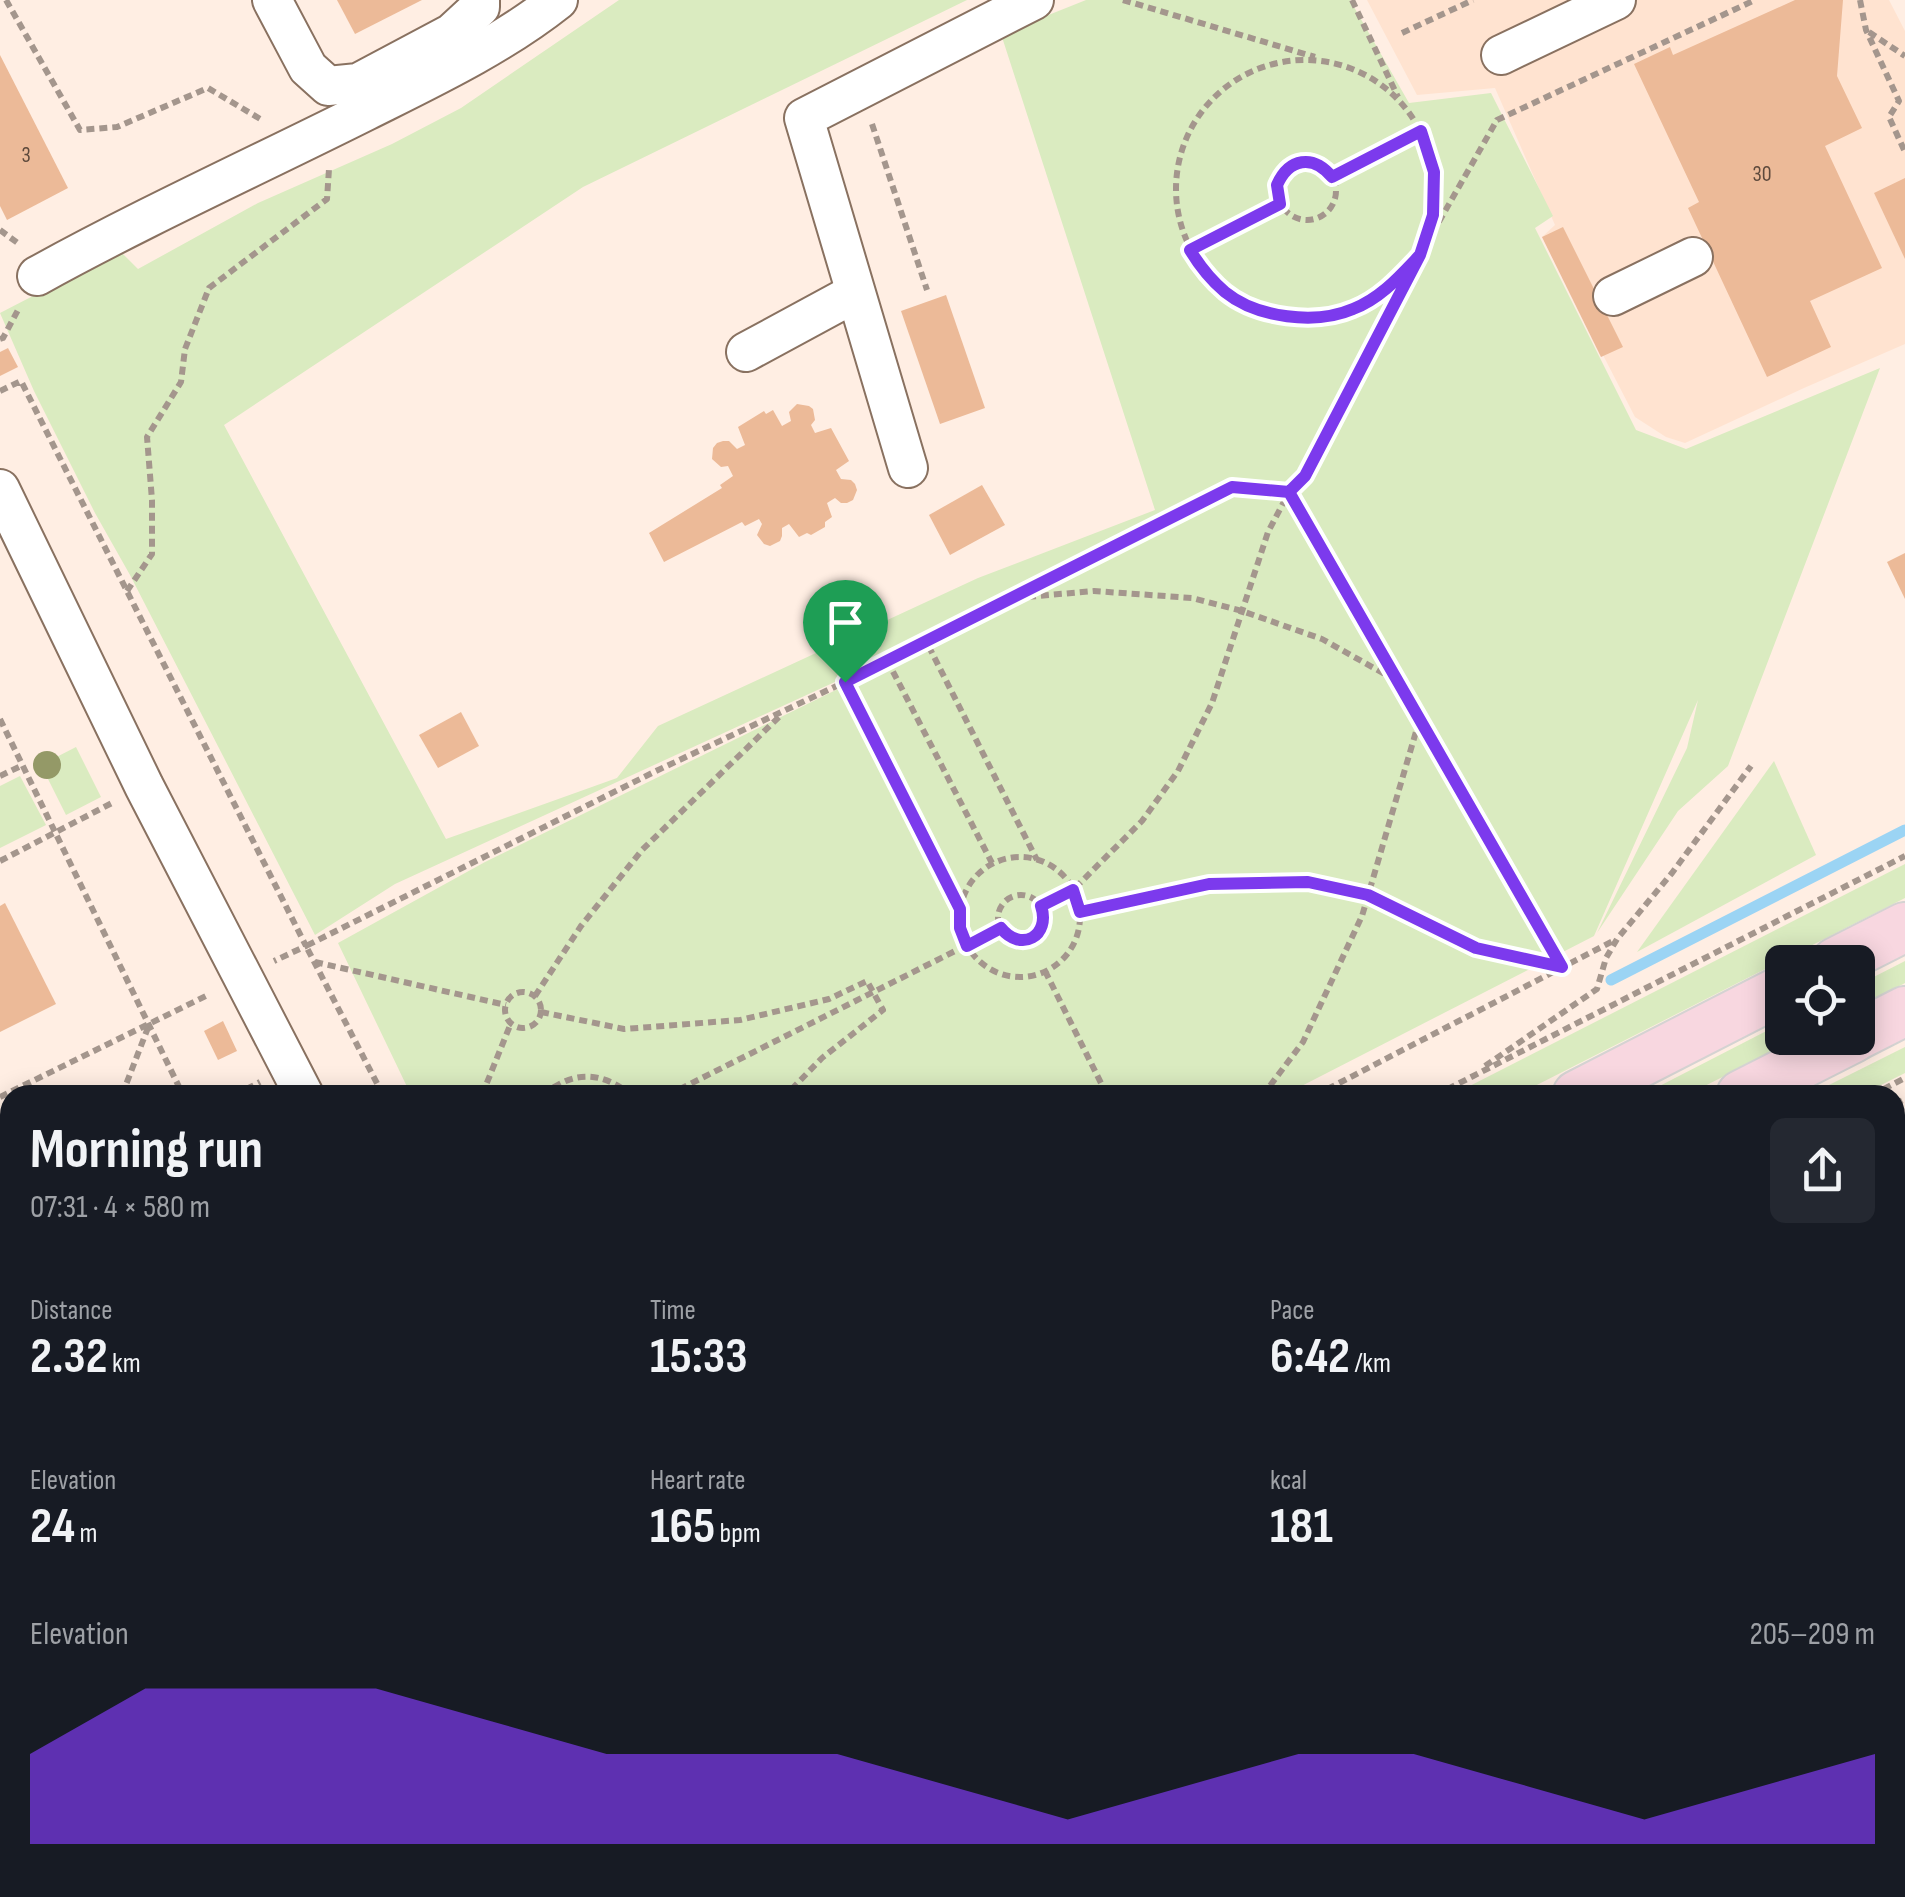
<!DOCTYPE html>
<meta charset="utf-8">
<style>
:root{--surface:#171b24;--page:#242831;--text:#f1f3f6;--muted:#9ea1a6;--accent:#7c3aed}
body{margin:0;font-family:"Sofia Sans Condensed",sans-serif;background:var(--page);color:var(--text);height:100vh;display:flex;flex-direction:column;font-size:38px;white-space:nowrap}
*{box-sizing:border-box;margin:0}
p{font-size:32px;color:var(--muted)}
.icon{flex:none;width:55px;height:55px;fill:none;stroke:currentColor;stroke-width:2;stroke-linecap:round;stroke-linejoin:round}
.map{position:relative;flex:1;overflow:hidden}
.details{position:absolute;left:0px;top:1085px;width:1905px;height:812px;display:flex;flex-direction:column;background:var(--surface);border-radius:30px 30px 0 0;box-shadow:0 5px 25px #0003}
.details>*{flex:none}
.controls{position:absolute;left:1765px;top:945px;display:grid;gap:20px}
.controls a{display:grid;place-items:center;width:110px;height:110px;border-radius:15px;background:var(--surface);box-shadow:0 5px 25px #0003;font-size:50px}
.pin{position:absolute;display:grid;place-items:center;width:85px;height:85px;color:#fff;margin:-102px -42px;border-radius:50% 50% 50% 0;rotate:-45deg;box-shadow:0 0 10px #0007}
.pin .icon{rotate:45deg}
.round{display:grid;place-items:center;flex:none;width:105px;height:105px;border-radius:15px;background:var(--page)}
.headline{display:flex;align-items:center;justify-content:space-between;height:170px;padding:0 30px}
h1{font-size:55px;font-weight:700;line-height:75px}
.metrics{display:grid;grid-template-columns:repeat(3,1fr);gap:15px;height:170px;padding:10px 30px}
.metrics div{display:grid;align-content:center}
.metrics b{font-size:50px;font-weight:700}
.metrics small{font-size:28px;font-weight:400}
.metrics p{font-size:28px}
.chart{height:280px;padding:20px 30px}
.chart p{display:flex;justify-content:space-between}
.chart svg{width:100%;height:180px;margin-top:10px;fill:var(--accent);opacity:.7}
.map>svg:first-child{display:block}
.built{fill:#ffe3d0}
.green{fill:#daebc0}
.lines{fill:none;stroke-linecap:round;stroke-linejoin:round}
.stream{stroke:#9bd4f4;stroke-width:11}
.building{fill:#ecba98}
.minor-casing{stroke:#897160;stroke-width:42}
.major-casing{stroke:#d5d3d2;stroke-width:52}
.path{stroke:#a4968d;stroke-width:6;stroke-dasharray:8 5;stroke-linecap:butt}
.minor{stroke:#fff;stroke-width:38}
.major{stroke:#f8d7e0;stroke-width:48}
.tree{fill:#949967}
.route-casing{stroke:#fff;stroke-width:20}
.route{stroke:#7c3aed;stroke-width:12}
.labels{text-anchor:middle;dominant-baseline:central;stroke-width:8;stroke-linejoin:round;paint-order:stroke}
.number-label{font-size:22px;fill:#5e4a3c}
</style>
<div class="map">
<svg width="1905" height="1897" viewBox="0 0 1905 1897">
<rect width="100%" height="100%" fill="#ffeee3"/>
<polygon class="built" points="1367,0 1889,0 1905,31 1905,344 1804,388 1685,443 1666,437 1635,417 1542,237 1555,225 1495,88 1417,95"/>
<g class="green">
<polygon points="619,0 967,0 583,187 224,425 446,839 617,778 658,726 978,578 1155,510 1001,34 1086,0 1350,0 1409,103 1491,93 1553,216 1535,228 1636,430 1686,449 1880,368 1728,766 1678,811 1597,933 1687,748 1698,700 1594,936 1284,1095 411,1095 338,943 485,862 1009,605 948,630 395,884 315,935 130,575 95,513 34,391 0,313 120,251 138,269 258,203 392,144 461,108"/>
<polygon points="76,747 101,797 66,815 41,765"/>
<polygon points="1774,761 1816,855 1637,952"/>
<polygon points="20,776 46,825 0,848 0,786"/>
<polygon points="1905,864 1905,898 1517,1095 1452,1095"/>
<polygon points="1905,961 1905,983 1858,1008 1858,985"/>
<polygon points="1782,1023 1782,1038 1799,1038 1687,1095 1642,1095"/>
<polygon points="1905,1047 1905,1073 1861,1095 1809,1095"/>
<polygon points="10,1112 10,1197 0,1203 0,1117"/>
<polygon points="1905,1114 1905,1256 1895,1246 1895,1119"/>
<polygon points="1905,1486 1905,1835 1899,1838 1905,1850 1905,1897 1768,1897 1764,1888 1895,1888 1895,1645 1902,1641 1895,1626 1895,1491"/>
<polygon points="1397,1888 1535,1888 1532,1897 1395,1897"/>
<polygon points="1547,1888 1725,1888 1729,1897 1543,1897"/>
</g>
<g class="lines">
<polyline class="stream" points="1611,980 1905,830"/>
</g>
<g class="building">
<polygon points="337,0 422,0 355,34"/>
<polygon points="1795,0 1843,0 1837,76 1862,128 1825,146 1882,268 1810,301 1831,347 1767,377 1688,208 1699,202 1634,64 1670,47 1673,55"/>
<polygon points="0,55 68,188 7,220 0,206"/>
<polygon points="1905,178 1905,259 1874,193"/>
<polygon points="1563,227 1623,347 1601,357 1542,237"/>
<polygon points="946,295 985,408 940,424 901,311"/>
<polygon points="8,348 18,367 0,376 0,352"/>
<polygon points="797,404 809,406 813,409 815,420 811,425 815,433 831,428 849,461 836,470 841,479 851,480 855,484 857,490 853,500 847,503 841,503 835,498 827,503 832,517 825,522 825,527 811,535 807,533 799,537 789,524 782,528 782,536 780,541 770,546 764,544 757,535 762,524 759,519 745,526 742,522 664,562 649,533 722,488 720,485 733,476 728,466 721,467 712,459 713,448 717,443 723,441 729,441 737,449 745,445 738,427 764,411 766,414 773,410 782,426 791,421 789,412"/>
<polygon points="982,485 1005,525 950,555 929,515"/>
<polygon points="1905,553 1905,599 1887,562"/>
<polygon points="461,712 479,746 438,768 419,735"/>
<polygon points="5,903 56,1004 0,1032 0,906"/>
<polygon points="223,1021 237,1051 218,1060 204,1031"/>
<polygon points="10,1279 10,1307 0,1287 0,1284"/>
<polygon points="1905,1368 1905,1469 1895,1474 1895,1396 1901,1392 1895,1380 1895,1373"/>
<polygon points="10,1422 10,1628 0,1632 0,1427"/>
<polygon points="872,1888 1060,1888 1062,1893 1053,1897 860,1897 874,1890"/>
<polygon points="1157,1888 1236,1888 1241,1897 1162,1897"/>
</g>
<g class="lines">
<g class="minor-casing">
<g id="minor">
<polyline points="272,0 308,68 328,86 358,83 452,33 480,7 480,0"/>
<polyline points="1501,55 1616,0"/>
<path d="M37,276C144,217 256,166 366,111C432,78 500,46 558,0"/>
<polyline points="1613,296 1693,257"/>
<polyline points="746,352 855,293"/>
<polyline points="908,468 804,118 1034,0"/>
<polyline points="0,489 144,786 304,1095"/>
<polyline points="1895,1308 1905,1302"/>
<polyline points="0,1729 10,1724"/>
<polyline points="1351,1888 1355,1897"/>
<polyline points="585,1897 595,1892 637,1888"/>
</g>
</g>
<g class="major-casing">
<g id="major">
<polyline points="1836,962 1905,927"/>
<polyline points="1858,1035 1905,1011"/>
<polyline points="1577,1095 1782,990"/>
<polyline points="1741,1095 1853,1038"/>
<polyline points="13,1897 32,1888"/>
<polyline points="177,1897 195,1888"/>
</g>
</g>
<g class="path">
<polyline points="6,0 80,130 117,127 208,88 262,120"/>
<polyline points="1123,0 1315,57"/>
<polyline points="1352,0 1398,97"/>
<polyline points="1860,0 1866,30 1899,101 1889,117 1905,152"/>
<polyline points="1869,32 1905,56"/>
<polyline points="1402,33 1473,0"/>
<circle cx="1305" cy="189" r="129"/>
<polyline points="872,124 927,290"/>
<circle cx="1307" cy="191" r="29"/>
<polyline points="1332,177 1421,131"/>
<polyline points="0,230 19,244"/>
<polyline points="1190,250 1280,204"/>
<polyline points="0,339 3,338 19,308"/>
<polyline points="0,391 21,381 306,946 274,961"/>
<polyline points="127,591 152,554 152,500 147,437 181,382 185,349 209,288 327,199 329,169"/>
<polyline points="1015,598 1094,591 1192,598 1242,611 1322,639 1399,682"/>
<polyline points="926,641 1232,487 1289,492 1420,718 1362,916 1303,1042 1263,1095"/>
<polyline points="887,660 992,863"/>
<polyline points="1420,718 1562,966"/>
<polyline points="0,719 183,1095"/>
<polyline points="0,776 23,765"/>
<circle cx="1020" cy="917" r="60"/>
<polyline points="0,861 112,803"/>
<circle cx="1021" cy="918" r="23"/>
<polyline points="1041,906 1073,890 1142,821 1178,771 1212,703 1268,532 1289,492 1305,476 1420,255 1497,120 1755,0"/>
<polyline points="960,909 845,682 926,641 1037,860"/>
<polyline points="1080,912 1209,884 1308,882 1368,895 1476,948 1563,967"/>
<polyline points="315,962 506,1005"/>
<polyline points="1045,971 1107,1095"/>
<circle cx="523" cy="1010" r="18"/>
<polyline points="535,996 581,926 642,850 780,716"/>
<polyline points="541,1012 624,1029 740,1020 829,999 867,981 883,1010 822,1058 786,1095"/>
<polyline points="1485,1066 1597,989 1606,958 1617,939 1672,873 1751,766"/>
<polyline points="122,1095 149,1025"/>
<polyline points="235,1095 260,1082"/>
<polyline points="383,1095 306,946 654,772 845,682"/>
<polyline points="482,1095 511,1023"/>
<path d="M543,1095C574,1070 601,1071 631,1095"/>
<polyline points="668,1095 1001,928"/>
<polyline points="1316,1095 1615,940"/>
<polyline points="1436,1095 1905,856"/>
<polyline points="1872,1095 1905,1078"/>
<polyline points="0,1097 210,994"/>
<polyline points="1895,1104 1905,1099"/>
<polyline points="0,1215 10,1210"/>
<polyline points="0,1261 10,1256"/>
<polyline points="0,1355 10,1375"/>
<polyline points="0,1391 10,1386"/>
<polyline points="0,1651 10,1648"/>
<polyline points="0,1829 10,1824"/>
<polyline points="1590,1888 1601,1890 1613,1897"/>
<polyline points="1742,1888 1746,1897"/>
<polyline points="309,1897 327,1888"/>
<polyline points="347,1897 365,1888"/>
<polyline points="1091,1897 1091,1888"/>
<polyline points="1537,1897 1540,1888"/>
</g>
<use href="#minor" class="minor"/>
<use href="#major" class="major"/>
</g>
<circle class="tree" cx="47" cy="765" r="14"/>
<g class="lines">
<g class="route-casing">
<path id="route" d="M845,682L960,909V928L967,946L1001,928C1021,953 1051,936 1041,906L1073,890L1080,912L1209,884L1308,882L1368,895L1476,948L1562,967L1289,492L1305,476L1420,255L1433,215L1434,172L1421,131L1332,177C1313,154 1289,158 1277,185L1280,204L1190,250C1199,265 1212,281 1225,292C1257,318 1316,325 1353,309C1381,298 1400,276 1420,255L1305,476L1289,492L1232,487L845,682"/>
</g>
<use href="#route" class="route"/>
</g>
<g class="labels">
<g class="number-label">
<text x="26" y="155">3</text>
<text x="1762" y="174">30</text>
</g>
</g>
</svg>
<div class="controls">
<a><svg class="icon" aria-label="locate" viewBox="0 0 24 24"><circle cx="12" cy="12" r="6"/><path d="M12 2v4M12 18v4M2 12h4M18 12h4"/></svg></a>
</div>
<div class="pin" style="left:845px;top:682px;background:#1e9e55"><svg class="icon" aria-label="arrive" viewBox="0 0 24 24"><path d="M6 21V4h12l-3 4 3 4H6"/></svg></div>
<section class="details">
<div class="headline"><div><h1>Morning run</h1><p>07:31 · 4 × 580 m</p></div><a class="round"><svg class="icon" aria-label="share" viewBox="0 0 24 24"><path d="M12 15V3M7 8l5-5 5 5M5 13v7h14v-7"/></svg></a></div>
<div class="metrics">
<div><p>Distance</p><b>2.32<small> km</small></b></div>
<div><p>Time</p><b>15:33</b></div>
<div><p>Pace</p><b>6:42<small> /km</small></b></div>
</div>
<div class="metrics">
<div><p>Elevation</p><b>24<small> m</small></b></div>
<div><p>Heart rate</p><b>165<small> bpm</small></b></div>
<div><p>kcal</p><b>181</b></div>
</div>
<div class="chart"><p><span>Elevation</span>205–209 m</p>
<svg viewBox="0 0 160 44" preserveAspectRatio="none"><path d="M0 44V22L10 6L20 6L30 6L40 14L50 22L60 22L70 22L80 30L90 38L100 30L110 22L120 22L130 30L140 38L150 30L160 22V44z"/></svg>
</div>
</section>
</div>
